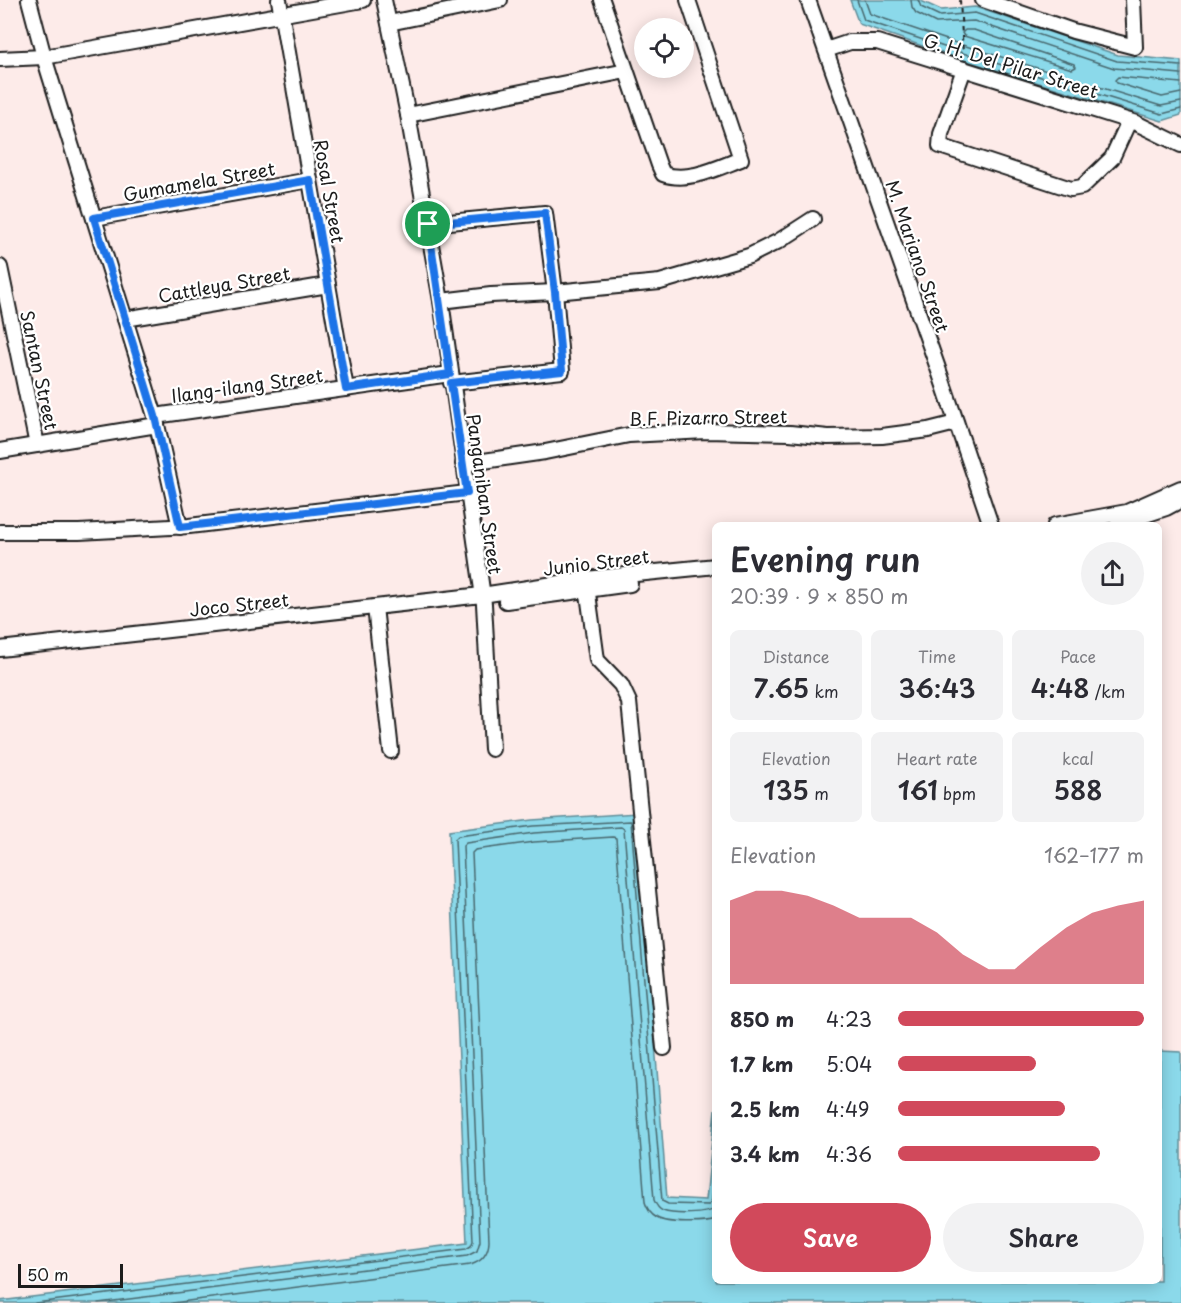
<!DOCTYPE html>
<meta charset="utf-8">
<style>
:root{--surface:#fff;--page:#f2f2f3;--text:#2b2b33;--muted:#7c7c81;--accent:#d1495b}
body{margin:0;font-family:"Playpen Sans",sans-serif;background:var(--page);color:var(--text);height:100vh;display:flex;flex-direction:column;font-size:22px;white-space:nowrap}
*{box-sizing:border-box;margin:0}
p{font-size:20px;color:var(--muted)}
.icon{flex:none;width:33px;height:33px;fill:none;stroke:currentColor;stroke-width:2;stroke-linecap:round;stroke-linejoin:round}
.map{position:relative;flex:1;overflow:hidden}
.details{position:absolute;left:712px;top:522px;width:450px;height:762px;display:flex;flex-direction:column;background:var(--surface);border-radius:9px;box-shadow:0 3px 15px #0003}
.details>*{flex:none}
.fabs{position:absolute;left:634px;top:18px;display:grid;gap:12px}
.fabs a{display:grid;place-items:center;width:60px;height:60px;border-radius:50%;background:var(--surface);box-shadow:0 3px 15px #0003;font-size:30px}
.scale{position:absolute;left:18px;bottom:15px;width:105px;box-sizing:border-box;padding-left:6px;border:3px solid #1c1c1c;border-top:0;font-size:16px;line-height:21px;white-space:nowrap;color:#1c1c1c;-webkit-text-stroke:4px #fff;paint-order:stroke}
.pin{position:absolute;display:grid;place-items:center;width:51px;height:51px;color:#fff;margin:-26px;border:3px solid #fff;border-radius:50%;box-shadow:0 2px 6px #0007}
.round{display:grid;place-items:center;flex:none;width:63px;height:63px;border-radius:32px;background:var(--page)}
.headline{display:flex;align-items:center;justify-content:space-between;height:102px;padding:0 18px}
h1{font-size:33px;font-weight:600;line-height:45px}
.stats{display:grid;grid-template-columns:repeat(3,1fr);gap:9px;height:102px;padding:6px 18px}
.stats div{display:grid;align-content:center;border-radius:9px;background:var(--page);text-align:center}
.stats b{font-size:26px;font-weight:600}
.stats small{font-size:16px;font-weight:400}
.stats p{font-size:16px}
.chart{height:168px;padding:12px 18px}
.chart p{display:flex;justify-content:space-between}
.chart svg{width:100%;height:108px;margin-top:6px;fill:var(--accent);opacity:.7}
.button{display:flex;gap:12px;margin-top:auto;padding:12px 18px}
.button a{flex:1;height:69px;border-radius:36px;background:var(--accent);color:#fff;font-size:24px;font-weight:600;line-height:69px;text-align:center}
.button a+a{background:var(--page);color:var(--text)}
ul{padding:0 18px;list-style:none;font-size:20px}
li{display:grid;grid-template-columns:96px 72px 1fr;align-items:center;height:45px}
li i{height:15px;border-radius:8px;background:var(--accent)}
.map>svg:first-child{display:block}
.water{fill:#8bd9ea;stroke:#5f8d98;stroke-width:1.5}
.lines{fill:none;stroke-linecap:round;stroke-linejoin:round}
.shore{stroke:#48686e;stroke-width:1.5}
.minor-casing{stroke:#1c1c1c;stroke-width:18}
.path{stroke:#1c1c1c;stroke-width:2;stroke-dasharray:4.5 4.5;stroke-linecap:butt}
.minor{stroke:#fff;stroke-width:14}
.route-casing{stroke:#fff;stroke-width:12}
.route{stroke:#1a73e8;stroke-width:8}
.labels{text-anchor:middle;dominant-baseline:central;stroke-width:4.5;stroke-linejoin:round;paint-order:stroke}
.street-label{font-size:18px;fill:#1c1c1c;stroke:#fff}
</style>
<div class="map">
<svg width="1181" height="1303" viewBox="0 0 1181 1303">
<rect width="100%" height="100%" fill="#fdebe9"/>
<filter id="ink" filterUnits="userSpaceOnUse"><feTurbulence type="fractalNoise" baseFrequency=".0167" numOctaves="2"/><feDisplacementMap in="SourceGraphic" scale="12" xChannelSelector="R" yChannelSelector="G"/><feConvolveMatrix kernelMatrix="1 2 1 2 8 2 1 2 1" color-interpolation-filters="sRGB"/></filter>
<g filter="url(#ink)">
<g class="water">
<polygon points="850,0 919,0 941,10 975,7 1118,55 1181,61 1181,115 1162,121 951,56 859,24"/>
<polygon points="637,813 667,1198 706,1200 715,1109 716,1281 1160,1281 1160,1051 1181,1052 1181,1303 0,1303 0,1301 467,1243 449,831 532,820"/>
</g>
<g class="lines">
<g class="shore">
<polyline points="857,0 864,20 953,50 1162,114 1181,109"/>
<polyline points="865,0 870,14 956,43 1161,106 1181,102"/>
<polyline points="911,0 912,7 916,13 936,23 974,21 1114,68 1181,74"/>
<polyline points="918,0 921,7 940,16 975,13 1117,61 1181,66"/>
<polygon points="965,30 974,30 1074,64 1076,67 1072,69 964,36 962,33"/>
<polyline points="1181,83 1118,77 1115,80 1117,83 1162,97 1181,93"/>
<polyline points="35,1303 466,1249 471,1246 473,1241 455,839 458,836 533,826 631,821 662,1201 668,1204 709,1205 712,1200 716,1164"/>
<path d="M98,1303L467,1256L477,1251L480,1241L463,846L466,843L534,833L621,827L624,829L654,1200C656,1205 658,1209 663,1211C674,1215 707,1215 716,1208"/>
<path d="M172,1303L470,1265C482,1262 489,1253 489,1240L472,853L475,850L534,842L613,837L616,838L645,1202C647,1209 650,1214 657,1218C667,1224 704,1224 716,1220"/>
</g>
<g class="minor-casing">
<g id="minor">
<polyline points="29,0 44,57 155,416 180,527"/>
<polyline points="279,0 346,389"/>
<polyline points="384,0 408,115 441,301 484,604 492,749"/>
<path d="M602,0L659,165L663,174C688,183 717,168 741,159L688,0"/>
<polyline points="808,0 940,374 991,525"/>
<polyline points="983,0 1073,31 1135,47 1133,0"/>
<polyline points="389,23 500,0"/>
<polyline points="826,50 850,42 877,42 1136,123 1181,145"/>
<polyline points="0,59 44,57 363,0"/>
<polyline points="964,69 941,134 940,146 1071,189 1082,187 1112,158 1129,121"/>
<polyline points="408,115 626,71"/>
<polyline points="94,218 310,180"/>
<polyline points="428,224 545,213 555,292 562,371 451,383"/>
<polyline points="0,267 37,445"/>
<polyline points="441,301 491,295 555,292 660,282 749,256 779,241 813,219"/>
<polyline points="125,319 328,285"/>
<polyline points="155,416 450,374"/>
<polyline points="0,451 157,425"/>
<polyline points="463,464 545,452 629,435 706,431 790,433 828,437 882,436 928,430 956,423"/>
<polyline points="1118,524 1166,508 1181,500"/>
<polyline points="1055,525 1127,512 1181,488"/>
<polyline points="0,532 79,532 189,526 467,493"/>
<polyline points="586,579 597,660 621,685 629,702 664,1048"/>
<polyline points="506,601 630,584"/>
<polyline points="375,607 391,751"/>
<polyline points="0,649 482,595 586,579 716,566"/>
</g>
</g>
<polyline class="path" points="960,0 963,54"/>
<use href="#minor" class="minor"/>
</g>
</g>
<g class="lines" filter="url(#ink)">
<g class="route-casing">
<polygon id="route" points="310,180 346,389 450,374 428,224 545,213 555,292 562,371 451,383 467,493 180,527 155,416 94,218"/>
</g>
<use href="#route" class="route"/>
</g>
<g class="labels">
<g class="street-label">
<text transform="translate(1011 65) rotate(17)">G. H. Del Pilar Street</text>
<text transform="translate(199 181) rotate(-10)">Gumamela Street</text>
<text transform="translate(330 191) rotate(80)">Rosal Street</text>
<text transform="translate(918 256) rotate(71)">M. Mariano Street</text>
<text transform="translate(224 284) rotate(-10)">Cattleya Street</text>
<text transform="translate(40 370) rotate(78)">Santan Street</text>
<text transform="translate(247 385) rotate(-8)">Ilang-ilang Street</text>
<text transform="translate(708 417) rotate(-1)">B.F. Pizarro Street</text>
<text transform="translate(485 494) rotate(82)">Panganiban Street</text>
<text transform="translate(596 562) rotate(-7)">Junio Street</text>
<text transform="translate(239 604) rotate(-6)">Joco Street</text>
</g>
</g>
</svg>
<div class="fabs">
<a><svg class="icon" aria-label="locate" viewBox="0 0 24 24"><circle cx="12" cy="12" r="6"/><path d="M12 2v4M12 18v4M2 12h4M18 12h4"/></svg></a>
</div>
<div class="scale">50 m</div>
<div class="pin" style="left:428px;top:224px;background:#1e9e55"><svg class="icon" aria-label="arrive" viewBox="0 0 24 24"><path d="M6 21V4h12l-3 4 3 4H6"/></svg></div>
<section class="details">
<div class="headline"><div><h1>Evening run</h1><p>20:39 · 9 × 850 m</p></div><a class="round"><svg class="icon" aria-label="share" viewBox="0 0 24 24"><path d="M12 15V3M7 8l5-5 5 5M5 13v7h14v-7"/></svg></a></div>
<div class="stats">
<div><p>Distance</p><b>7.65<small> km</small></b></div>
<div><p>Time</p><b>36:43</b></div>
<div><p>Pace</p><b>4:48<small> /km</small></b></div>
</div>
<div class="stats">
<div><p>Elevation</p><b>135<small> m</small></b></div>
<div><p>Heart rate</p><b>161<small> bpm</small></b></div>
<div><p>kcal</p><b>588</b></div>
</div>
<div class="chart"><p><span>Elevation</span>162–177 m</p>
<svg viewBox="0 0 160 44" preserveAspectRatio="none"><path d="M0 44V10L10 6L20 6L30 8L40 12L50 17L60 17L70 17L80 23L90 32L100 38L110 38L120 29L130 21L140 15L150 12L160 10V44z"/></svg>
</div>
<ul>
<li><b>850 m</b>4:23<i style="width:100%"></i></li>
<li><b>1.7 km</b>5:04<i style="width:56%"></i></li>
<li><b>2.5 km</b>4:49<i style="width:68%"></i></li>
<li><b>3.4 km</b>4:36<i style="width:82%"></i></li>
</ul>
<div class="button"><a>Save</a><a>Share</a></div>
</section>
</div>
